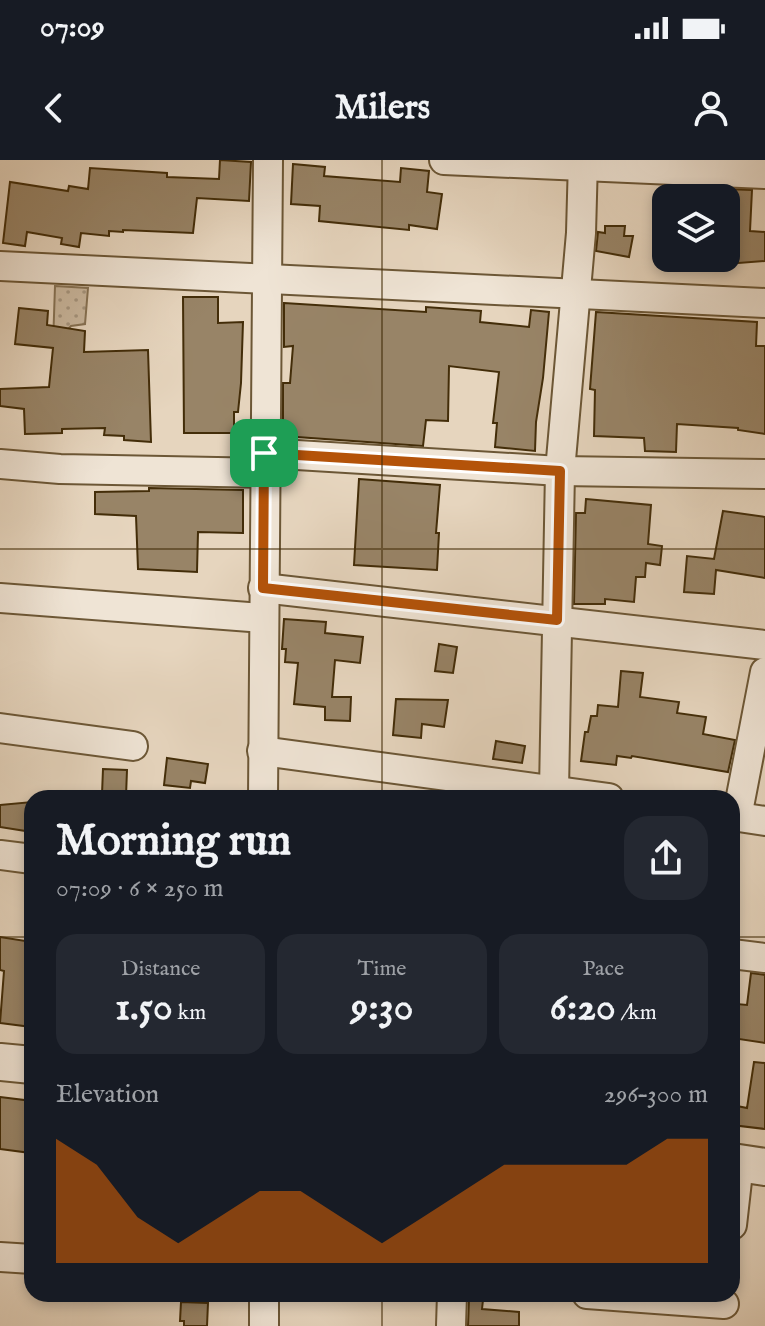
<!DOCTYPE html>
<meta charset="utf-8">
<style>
:root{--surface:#171b24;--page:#242831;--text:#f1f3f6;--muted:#9ea1a6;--accent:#b45309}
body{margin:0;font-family:"IM FELL English",serif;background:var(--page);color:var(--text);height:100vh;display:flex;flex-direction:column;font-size:30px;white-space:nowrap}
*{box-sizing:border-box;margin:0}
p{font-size:26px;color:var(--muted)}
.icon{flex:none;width:44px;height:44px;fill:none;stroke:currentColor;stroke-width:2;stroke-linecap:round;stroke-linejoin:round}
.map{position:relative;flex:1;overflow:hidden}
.sheet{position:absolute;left:24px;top:630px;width:716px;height:512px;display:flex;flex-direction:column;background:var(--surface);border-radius:24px;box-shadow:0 4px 12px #0003}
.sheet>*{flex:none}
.tools{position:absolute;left:652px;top:24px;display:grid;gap:16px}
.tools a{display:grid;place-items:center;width:88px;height:88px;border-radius:16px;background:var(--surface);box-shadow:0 4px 12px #0003;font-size:40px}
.pin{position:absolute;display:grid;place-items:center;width:68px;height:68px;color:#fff;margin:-34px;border-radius:16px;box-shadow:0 4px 12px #0006}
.round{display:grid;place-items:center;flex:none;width:84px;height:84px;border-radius:24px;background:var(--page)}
.summary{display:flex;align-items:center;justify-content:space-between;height:136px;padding:0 32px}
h1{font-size:44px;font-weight:800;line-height:60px}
.figures{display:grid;grid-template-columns:repeat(3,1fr);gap:12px;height:136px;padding:8px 32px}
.figures div{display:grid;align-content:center;border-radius:20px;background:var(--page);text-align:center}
.figures b{font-size:40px;font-weight:800}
.figures small{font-size:22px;font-weight:400}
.figures p{font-size:22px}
.chart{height:224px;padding:16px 32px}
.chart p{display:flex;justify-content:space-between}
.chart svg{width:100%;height:144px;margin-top:8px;fill:var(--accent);opacity:.7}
.status{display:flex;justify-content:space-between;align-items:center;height:56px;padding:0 40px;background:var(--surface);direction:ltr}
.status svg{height:22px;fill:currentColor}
header{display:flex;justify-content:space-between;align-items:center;height:104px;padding:0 32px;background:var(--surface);font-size:36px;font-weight:800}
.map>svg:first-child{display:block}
.grass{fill:url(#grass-dots);stroke:#867254;stroke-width:2}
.building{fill:#988467;stroke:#432d09;stroke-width:2}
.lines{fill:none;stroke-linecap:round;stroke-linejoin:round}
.minor-casing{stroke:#6c5736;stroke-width:32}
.tertiary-casing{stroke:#6c5736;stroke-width:40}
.minor{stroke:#efe4d5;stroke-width:28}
.tertiary{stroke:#efe4d5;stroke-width:36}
.route-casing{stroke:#fff;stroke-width:16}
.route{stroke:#b45309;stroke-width:10}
.grid{fill:none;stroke:#432d09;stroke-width:2;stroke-opacity:0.55}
</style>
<div class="status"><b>07:09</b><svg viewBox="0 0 49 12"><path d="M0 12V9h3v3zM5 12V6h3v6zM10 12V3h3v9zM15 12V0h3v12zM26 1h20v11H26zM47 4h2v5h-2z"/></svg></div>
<header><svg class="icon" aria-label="back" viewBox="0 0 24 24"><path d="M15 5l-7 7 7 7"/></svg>Milers<svg class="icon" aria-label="person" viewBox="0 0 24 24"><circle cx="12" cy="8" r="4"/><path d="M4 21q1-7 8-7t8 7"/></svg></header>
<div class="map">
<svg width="765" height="1166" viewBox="0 0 765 1166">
<defs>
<pattern id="grass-dots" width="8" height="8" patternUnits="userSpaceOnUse" patternTransform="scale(2)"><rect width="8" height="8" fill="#cab89f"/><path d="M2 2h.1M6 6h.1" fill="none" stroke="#a69680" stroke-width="1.8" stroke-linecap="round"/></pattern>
</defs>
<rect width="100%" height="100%" fill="#e6d5be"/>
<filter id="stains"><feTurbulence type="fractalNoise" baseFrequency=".0025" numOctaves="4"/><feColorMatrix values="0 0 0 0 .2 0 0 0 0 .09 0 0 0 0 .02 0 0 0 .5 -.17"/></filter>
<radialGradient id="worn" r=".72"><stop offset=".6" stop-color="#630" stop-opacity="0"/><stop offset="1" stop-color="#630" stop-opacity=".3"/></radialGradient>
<polygon class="grass" points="55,126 88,128 85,164 71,166 53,185"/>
<g class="building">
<polygon points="220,0 251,2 249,41 197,38 193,73 123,70 123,72 109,71 109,76 81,73 79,87 61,84 62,78 27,72 25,86 3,83 10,22 68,31 69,26 88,29 90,8 167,13 167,17 219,19"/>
<polygon points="293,4 325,7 324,16 400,22 401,8 429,11 427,32 442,34 437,69 409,65 409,70 319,61 320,46 291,44"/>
<polygon points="726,29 752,30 750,71 765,72 765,101 726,104 728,60 726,60"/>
<polygon points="605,66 625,66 624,76 633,76 629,97 596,91 598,72 605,73"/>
<polygon points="183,137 218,137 218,163 243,162 241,223 238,252 234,252 234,273 184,273"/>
<polygon points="284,143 426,152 426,147 481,151 480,162 529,167 531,150 549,152 543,218 536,262 535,291 495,287 497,263 493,263 499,212 449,206 448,261 426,260 423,286 283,276 283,223 290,223 293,186 284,187"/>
<polygon points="19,148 48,151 47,165 85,171 84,192 148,190 151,282 124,280 124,276 104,275 105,268 62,269 62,273 25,274 24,249 0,246 0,229 49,227 53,188 15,184"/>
<polygon points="596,152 757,162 756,186 765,186 765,274 738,270 738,268 677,264 676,292 645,291 644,278 594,276 595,230 590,229"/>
<polygon points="359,319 440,325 436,373 439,373 437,410 354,405"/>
<polygon points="149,328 243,330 243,373 198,372 197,412 138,409 136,356 95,354 95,332 149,331"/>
<polygon points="586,339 651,345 648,384 662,386 660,405 646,403 645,417 636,417 634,442 605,439 605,444 574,444 576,353 585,353"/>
<polygon points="723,351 765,357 765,418 716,410 714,434 684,432 687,396 714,399"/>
<polygon points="284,459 326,462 325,473 363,477 360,503 335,500 332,537 351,537 350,561 325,560 325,547 294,544 298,503 285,502 286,489 282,489"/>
<polygon points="439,484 457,487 453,513 435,511"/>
<polygon points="621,511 643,513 640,537 679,542 677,553 706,557 703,574 735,580 728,612 632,596 631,598 617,596 616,605 581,601 585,572 588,572 591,556 597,556 598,545 618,547"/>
<polygon points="396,539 448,540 444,567 422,564 421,578 393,575"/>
<polygon points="496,581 525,586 522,603 493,599"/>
<polygon points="167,598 208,604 205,623 191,621 190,628 164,625"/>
<polygon points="103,609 127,610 126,636 102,634"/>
<polygon points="32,642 32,672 0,667 0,645"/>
<polygon points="0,777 32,782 32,867 0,863 4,811 0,810"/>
<polygon points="751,813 765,815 765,883 732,878 732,849 736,850 737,844 747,845"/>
<polygon points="754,902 765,903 765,969 732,965 732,945 747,948"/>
<polygon points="0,937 32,941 31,993 0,989"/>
<polygon points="469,1139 483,1140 482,1149 519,1152 519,1166 468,1166"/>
<polygon points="181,1142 208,1143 207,1166 184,1166 184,1161 180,1161"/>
</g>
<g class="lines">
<g class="minor-casing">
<g id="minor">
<polyline points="444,0 765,14"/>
<polyline points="0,106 765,143"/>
<polyline points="264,293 560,311 765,314"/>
<polyline points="0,304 60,309 264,313"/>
<polyline points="263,428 765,485"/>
<polyline points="0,438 263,458"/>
<polyline points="0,568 133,586"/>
<polyline points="262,591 609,638"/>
<polyline points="554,630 560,311 581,73 583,0"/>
<polyline points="263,638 268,0"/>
<polyline points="732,656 765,661"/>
<polyline points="737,657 765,512"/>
<polyline points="0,695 32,699"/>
<polyline points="732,794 765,798"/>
<polyline points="732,1065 739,1003"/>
<polyline points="0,1097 32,1099"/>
<polyline points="587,1134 724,1144"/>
<polyline points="264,1166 264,1134"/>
<polyline points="451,1166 452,1134"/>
</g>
</g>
<g class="tertiary-casing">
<g id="tertiary">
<polyline points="0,902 32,905"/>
<polyline points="732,1002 765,1007"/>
</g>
</g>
<use href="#minor" class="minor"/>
<use href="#tertiary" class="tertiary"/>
</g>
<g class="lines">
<g class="route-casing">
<polygon id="route" points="264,293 560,311 557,460 263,428"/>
</g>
<use href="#route" class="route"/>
</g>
<path class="grid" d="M382,0V638M0,389H765M0,777H32M732,777H765M382,1134V1166"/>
<rect width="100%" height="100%" filter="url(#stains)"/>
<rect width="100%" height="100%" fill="url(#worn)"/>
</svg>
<div class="tools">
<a><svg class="icon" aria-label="layers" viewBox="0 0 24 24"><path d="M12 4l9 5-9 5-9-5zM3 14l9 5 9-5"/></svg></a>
</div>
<div class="pin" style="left:264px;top:293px;background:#1e9e55"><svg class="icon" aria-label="arrive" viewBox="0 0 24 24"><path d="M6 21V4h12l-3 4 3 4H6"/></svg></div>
<section class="sheet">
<div class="summary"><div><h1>Morning run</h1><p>07:09 · 6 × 250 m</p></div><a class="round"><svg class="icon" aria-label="share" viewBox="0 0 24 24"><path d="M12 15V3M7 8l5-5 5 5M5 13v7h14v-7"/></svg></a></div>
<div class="figures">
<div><p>Distance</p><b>1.50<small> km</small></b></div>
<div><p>Time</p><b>9:30</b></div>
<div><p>Pace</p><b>6:20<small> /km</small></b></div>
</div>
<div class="chart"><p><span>Elevation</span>296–300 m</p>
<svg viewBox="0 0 160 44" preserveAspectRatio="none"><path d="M0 44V6L10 14L20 30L30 38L40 30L50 22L60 22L70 30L80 38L90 30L100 22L110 14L120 14L130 14L140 14L150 6L160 6V44z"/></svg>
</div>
</section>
</div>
